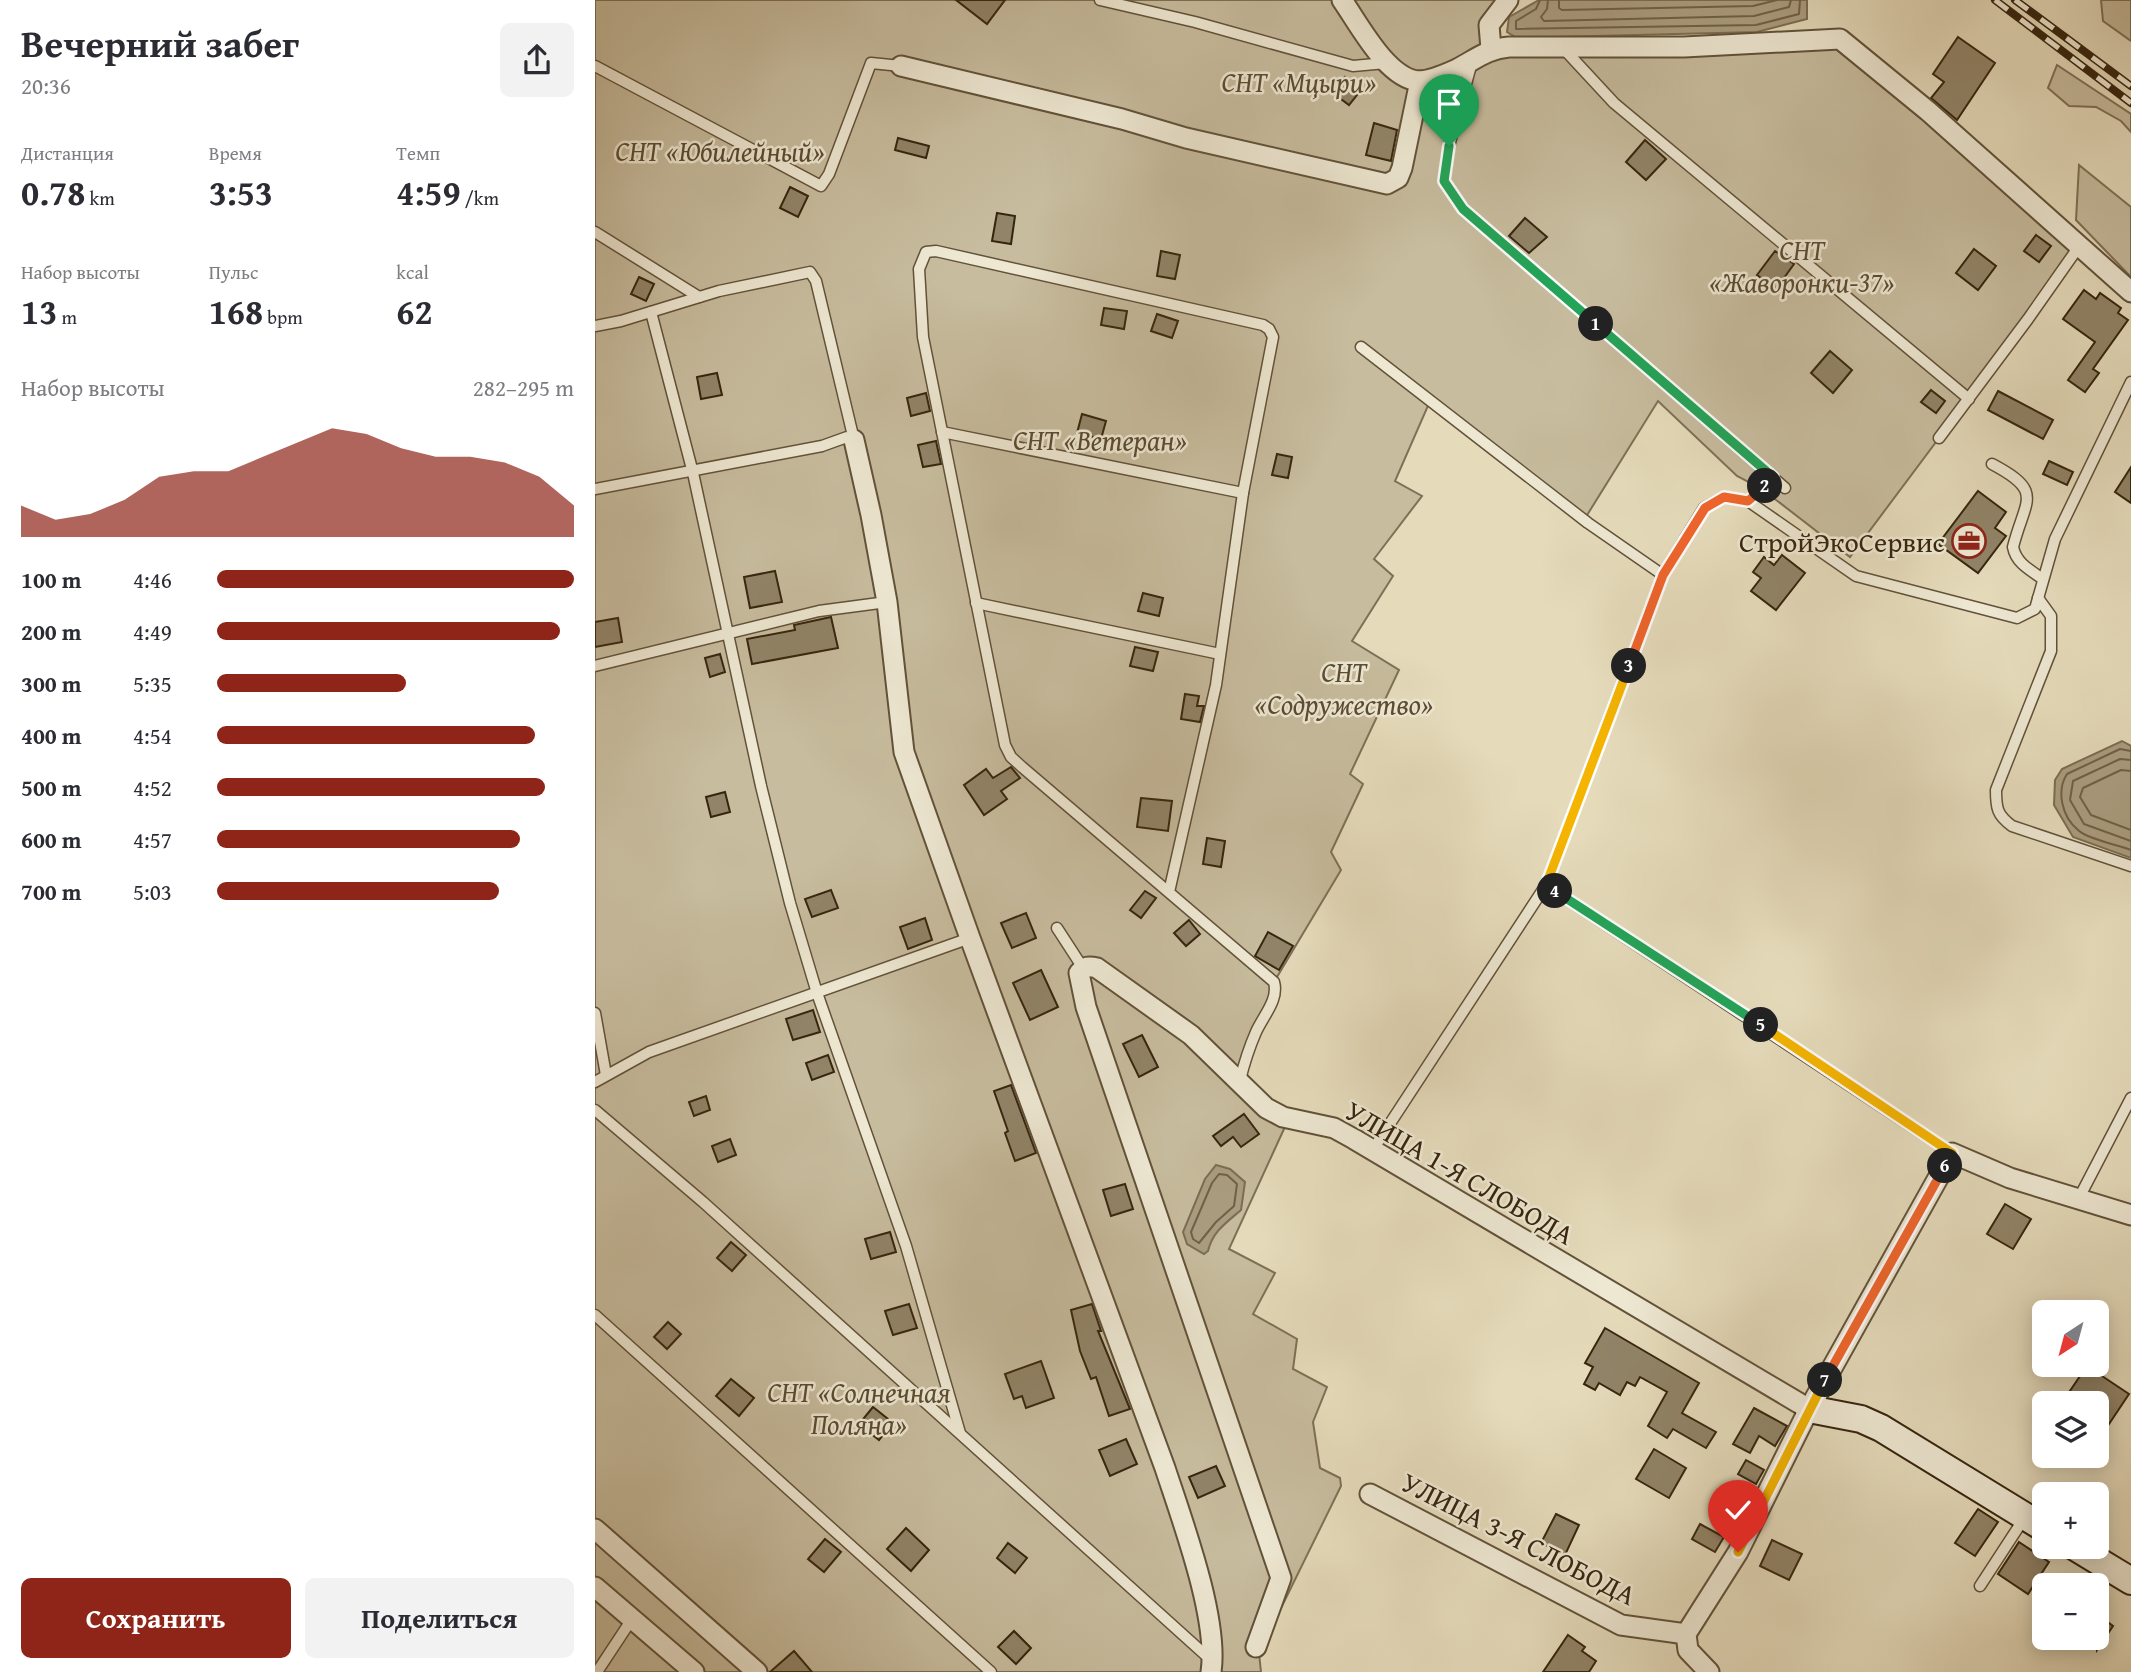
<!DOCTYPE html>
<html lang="ru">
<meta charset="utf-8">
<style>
:root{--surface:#fff;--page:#f2f2f3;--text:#2b2b33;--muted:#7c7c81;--accent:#8f2418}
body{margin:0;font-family:"Gentium Book Plus",serif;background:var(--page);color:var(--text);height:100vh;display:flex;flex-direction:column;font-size:26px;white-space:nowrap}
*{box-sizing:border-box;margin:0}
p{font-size:23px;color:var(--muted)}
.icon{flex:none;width:38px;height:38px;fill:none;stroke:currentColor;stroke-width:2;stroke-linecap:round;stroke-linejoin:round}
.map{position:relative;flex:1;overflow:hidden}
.sheet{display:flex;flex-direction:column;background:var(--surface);width:595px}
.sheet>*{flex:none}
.needle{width:46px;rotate:216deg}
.tools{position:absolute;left:1437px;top:1300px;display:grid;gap:14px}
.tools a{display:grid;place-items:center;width:77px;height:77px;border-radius:10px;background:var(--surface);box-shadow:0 4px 18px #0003;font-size:35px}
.pin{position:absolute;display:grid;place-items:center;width:60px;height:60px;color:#fff;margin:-72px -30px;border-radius:50% 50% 50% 0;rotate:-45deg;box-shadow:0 0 7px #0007}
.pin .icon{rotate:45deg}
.km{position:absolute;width:35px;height:35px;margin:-18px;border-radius:50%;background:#222;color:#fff;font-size:19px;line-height:35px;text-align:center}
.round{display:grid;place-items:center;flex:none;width:74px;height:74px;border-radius:10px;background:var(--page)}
.overview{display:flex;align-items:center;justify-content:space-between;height:119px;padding:0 21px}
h1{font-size:38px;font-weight:600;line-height:52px}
.stats{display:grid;grid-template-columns:repeat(3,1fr);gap:10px;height:119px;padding:7px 21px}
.stats div{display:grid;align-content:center}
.stats b{font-size:35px;font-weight:600}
.stats small{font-size:19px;font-weight:400}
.stats p{font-size:19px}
.chart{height:196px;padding:14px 21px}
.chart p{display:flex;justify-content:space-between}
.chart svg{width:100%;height:126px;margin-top:7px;fill:var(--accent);opacity:.7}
.cta{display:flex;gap:14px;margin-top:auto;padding:14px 21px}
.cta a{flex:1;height:80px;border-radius:10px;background:var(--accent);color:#fff;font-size:28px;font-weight:600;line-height:80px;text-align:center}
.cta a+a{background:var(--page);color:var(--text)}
ul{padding:0 21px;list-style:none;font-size:23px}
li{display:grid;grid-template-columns:112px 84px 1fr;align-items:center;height:52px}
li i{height:18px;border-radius:9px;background:var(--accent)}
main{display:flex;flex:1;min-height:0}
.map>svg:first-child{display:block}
.green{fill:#c7bc9e;stroke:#7e7056;stroke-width:2}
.water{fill:#aa9d80;stroke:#7c6d52;stroke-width:2}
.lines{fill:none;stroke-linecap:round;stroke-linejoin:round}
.shore{stroke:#706147;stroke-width:2}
.building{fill:#918468;stroke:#36250e;stroke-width:2}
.lane-casing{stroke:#625239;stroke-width:13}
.street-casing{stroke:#625239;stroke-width:23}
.secondary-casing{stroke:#36250e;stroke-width:30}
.lane{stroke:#eee8d3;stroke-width:10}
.street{stroke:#eee8d3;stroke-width:19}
.secondary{stroke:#eee8d3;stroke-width:26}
.rail-casing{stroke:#36250e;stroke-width:8}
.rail{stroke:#eee8d3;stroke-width:5;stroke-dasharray:16;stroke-linecap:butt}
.split-1-casing{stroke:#fff;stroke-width:14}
.split-2-casing{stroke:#fff;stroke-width:14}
.split-3-casing{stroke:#fff;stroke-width:14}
.split-4-casing{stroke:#fff;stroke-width:14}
.split-5-casing{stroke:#fff;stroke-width:14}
.split-6-casing{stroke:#fff;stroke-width:14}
.split-7-casing{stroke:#fff;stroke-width:14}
.split-8-casing{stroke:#fff;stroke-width:14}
.split-1{stroke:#22a559;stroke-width:9}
.split-2{stroke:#22a559;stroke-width:9}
.split-3{stroke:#f0652b;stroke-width:9}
.split-4{stroke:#f5b400;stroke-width:9}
.split-5{stroke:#22a559;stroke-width:9}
.split-6{stroke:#f5b400;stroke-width:9}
.split-7{stroke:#f0652b;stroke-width:9}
.split-8{stroke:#f5b400;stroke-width:9}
.labels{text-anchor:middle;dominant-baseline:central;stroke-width:5;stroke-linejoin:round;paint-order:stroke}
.park-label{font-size:28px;font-style:italic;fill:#5a4b32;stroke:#eee8d3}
.poi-label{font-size:28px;fill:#36250e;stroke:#eee8d3;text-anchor:end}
.street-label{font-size:28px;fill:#36250e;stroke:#eee8d3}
</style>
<main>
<section class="sheet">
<div class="overview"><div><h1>Вечерний забег</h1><p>20:36</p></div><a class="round"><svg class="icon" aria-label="share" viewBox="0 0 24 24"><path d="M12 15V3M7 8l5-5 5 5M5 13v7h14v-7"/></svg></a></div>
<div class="stats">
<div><p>Дистанция</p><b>0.78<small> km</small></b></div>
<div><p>Время</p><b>3:53</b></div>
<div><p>Темп</p><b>4:59<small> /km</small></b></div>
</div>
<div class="stats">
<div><p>Набор высоты</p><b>13<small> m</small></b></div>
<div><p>Пульс</p><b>168<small> bpm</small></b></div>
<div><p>kcal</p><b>62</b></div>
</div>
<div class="chart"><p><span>Набор высоты</span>282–295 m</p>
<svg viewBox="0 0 160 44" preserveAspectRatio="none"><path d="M0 44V33L10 38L20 36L30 31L40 23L50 21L60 21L70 16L80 11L90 6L100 8L110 13L120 16L130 16L140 18L150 23L160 33V44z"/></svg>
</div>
<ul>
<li><b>100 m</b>4:46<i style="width:100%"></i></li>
<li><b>200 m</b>4:49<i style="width:96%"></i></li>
<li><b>300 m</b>5:35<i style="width:53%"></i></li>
<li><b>400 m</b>4:54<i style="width:89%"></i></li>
<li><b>500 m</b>4:52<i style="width:92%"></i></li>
<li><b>600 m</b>4:57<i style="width:85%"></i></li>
<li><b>700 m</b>5:03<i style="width:79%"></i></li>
</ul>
<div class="cta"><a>Сохранить</a><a>Поделиться</a></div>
</section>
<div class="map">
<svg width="1536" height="1672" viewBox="0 0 1536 1672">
<rect width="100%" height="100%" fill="#e5dbbb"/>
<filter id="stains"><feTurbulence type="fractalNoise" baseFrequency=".00286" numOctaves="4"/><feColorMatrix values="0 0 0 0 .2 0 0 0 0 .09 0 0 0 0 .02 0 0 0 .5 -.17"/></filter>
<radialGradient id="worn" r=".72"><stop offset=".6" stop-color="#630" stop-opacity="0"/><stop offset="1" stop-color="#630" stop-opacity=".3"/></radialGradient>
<g class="green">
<polygon points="0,0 913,0 894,44 1245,39 1485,245 1433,319 1255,557 1167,489 1142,476 1063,401 989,520 835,401 800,481 827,496 779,559 798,576 757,641 804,670 755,774 768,784 736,852 746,870 679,982 645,1079 694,1118 634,1249 680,1273 658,1314 702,1339 698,1369 732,1387 718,1422 725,1468 745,1478 746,1486 664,1653 666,1672 0,1672"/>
<polygon points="1506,0 1536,0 1536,41 1508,21"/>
<polygon points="1462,65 1536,114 1536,132 1526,121 1501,107 1474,106 1453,88"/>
<polygon points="1484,165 1536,207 1536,277 1481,220"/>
</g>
<g class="water">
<polygon points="944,0 1212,0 1212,19 1162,32 922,38 912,32 914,17"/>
<polygon points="1527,741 1536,746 1536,858 1478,837 1459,805 1460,780 1467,769"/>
<path d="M621,1165L635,1169L650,1182L646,1210C631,1223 618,1231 613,1251L609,1254L592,1244L588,1232L610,1179Z"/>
</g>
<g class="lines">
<g class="shore">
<polyline points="945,0 941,9 921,21 921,29 1161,25 1204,14 1205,0"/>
<polyline points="953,0 952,9 946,17 949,21 1159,16 1194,7 1196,0"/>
<polyline points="964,0 964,8 967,10 1158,6 1182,0"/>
<path d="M1536,751L1525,749L1472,774C1461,791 1467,817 1483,830C1492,839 1523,845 1536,850"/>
<polyline points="1536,760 1525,759 1478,781 1475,800 1489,824 1536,841"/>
<polyline points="1536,771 1526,770 1488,788 1485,797 1496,815 1536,830"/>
<polygon points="624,1174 632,1175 642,1184 639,1206 621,1222 604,1243 598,1239 596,1232 617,1183"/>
</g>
</g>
<g class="building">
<polygon points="361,0 410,0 392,24"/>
<polygon points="1363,37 1400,63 1362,120 1336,98 1349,82 1338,74"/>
<polygon points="750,77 766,90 754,105 738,93"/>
<polygon points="779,123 802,130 796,161 771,155"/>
<polygon points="303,138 334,146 331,158 300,150"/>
<polygon points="1050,140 1071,159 1051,180 1031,162"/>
<polygon points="195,187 213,196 203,217 185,208"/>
<polygon points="402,213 420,216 416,244 397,241"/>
<polygon points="930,218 952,237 934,253 914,236"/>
<polygon points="1441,235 1456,246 1444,262 1429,251"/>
<polygon points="1379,249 1401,266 1383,290 1361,273"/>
<polygon points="566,251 585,255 580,279 562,276"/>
<polygon points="1180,251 1199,264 1181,289 1162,275"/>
<polygon points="44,277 59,284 51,301 36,294"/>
<polygon points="1489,290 1501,299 1505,293 1526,308 1523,313 1533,320 1498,369 1504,373 1490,392 1473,380 1500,342 1468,319"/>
<polygon points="509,308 532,311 529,329 506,325"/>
<polygon points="562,314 583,321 577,338 556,331"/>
<polygon points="1235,351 1257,370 1238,393 1216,373"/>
<polygon points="122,373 127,395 106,399 102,377"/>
<polygon points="1336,390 1350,401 1341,413 1326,402"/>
<polygon points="1403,391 1458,420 1448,439 1393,410"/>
<polygon points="331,393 335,411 316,416 312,398"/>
<polygon points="487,414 511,421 506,439 482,433"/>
<polygon points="341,441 346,464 328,467 323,445"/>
<polygon points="682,454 697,457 693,478 677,475"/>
<polygon points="1454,461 1478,472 1472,485 1448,474"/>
<polygon points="1536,467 1536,503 1520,492"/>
<polygon points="1383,491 1411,512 1400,528 1411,536 1383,573 1343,544"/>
<polygon points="1187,555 1210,573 1181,610 1156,591 1166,578 1158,572 1169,557 1179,565"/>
<polygon points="180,571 187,602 155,608 149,577"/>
<polygon points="548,593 568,598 564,616 543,611"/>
<polygon points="236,617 243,648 157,664 152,639 200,630 199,625"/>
<polygon points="23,618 27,642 0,647 0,622"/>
<polygon points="540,647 563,652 558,671 535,666"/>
<polygon points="125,654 130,672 115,677 110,658"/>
<polygon points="590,694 604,696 602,706 609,706 605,722 586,719"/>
<polygon points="416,767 425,778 406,791 412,799 389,815 369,785 391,769 398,778"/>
<polygon points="130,792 135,812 116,817 111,797"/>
<polygon points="546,798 577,801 573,831 542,827"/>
<polygon points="612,838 630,841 626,867 608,864"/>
<polygon points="236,890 243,908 217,917 210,899"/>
<polygon points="550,891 561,898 546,918 535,910"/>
<polygon points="431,913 441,938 417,948 406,923"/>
<polygon points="330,918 337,940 313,949 305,927"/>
<polygon points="594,920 605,934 591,946 579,933"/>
<polygon points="673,932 698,946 684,970 660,956"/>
<polygon points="446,970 463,1007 435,1020 418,983"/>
<polygon points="218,1010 225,1032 198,1040 191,1019"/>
<polygon points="547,1035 563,1067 544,1077 528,1044"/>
<polygon points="233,1055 239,1072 217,1080 211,1063"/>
<polygon points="416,1085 441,1153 420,1161 410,1133 413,1131 399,1091"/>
<polygon points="111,1096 115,1110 99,1116 94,1102"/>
<polygon points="649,1114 664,1134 646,1147 638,1137 626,1146 618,1136"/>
<polygon points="135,1139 141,1155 123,1162 117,1146"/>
<polygon points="530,1184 538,1209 516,1216 508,1190"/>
<polygon points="1410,1204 1436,1219 1418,1249 1392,1234"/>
<polygon points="295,1232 301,1252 276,1259 270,1239"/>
<polygon points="136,1242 151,1255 137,1271 122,1258"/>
<polygon points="314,1304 322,1328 298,1335 290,1311"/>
<polygon points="497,1304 506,1331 503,1331 535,1409 514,1416 501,1377 496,1379 485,1351 476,1310"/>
<polygon points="73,1322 86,1334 72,1349 59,1337"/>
<polygon points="1010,1328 1104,1383 1087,1413 1121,1432 1111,1448 1078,1429 1072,1438 1053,1426 1072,1392 1045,1377 1040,1386 1032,1382 1025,1395 1004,1383 1000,1390 989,1384 998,1367 990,1363"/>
<polygon points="446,1361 459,1398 431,1408 427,1396 419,1399 410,1374"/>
<polygon points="1492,1366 1534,1394 1502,1442 1502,1404 1466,1404"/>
<polygon points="136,1379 159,1398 144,1416 121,1396"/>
<polygon points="278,1407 298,1423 284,1440 264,1424"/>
<polygon points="1159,1408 1192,1426 1180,1446 1164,1436 1155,1453 1138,1444"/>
<polygon points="531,1439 542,1464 515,1476 504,1450"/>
<polygon points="1059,1449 1091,1468 1074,1498 1041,1479"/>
<polygon points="1151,1460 1169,1470 1161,1484 1143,1474"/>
<polygon points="621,1466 630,1486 603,1498 594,1477"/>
<polygon points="1383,1509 1403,1522 1380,1556 1360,1543"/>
<polygon points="961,1514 984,1525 970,1555 946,1543"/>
<polygon points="1105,1524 1129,1537 1120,1552 1097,1539"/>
<polygon points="311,1528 334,1550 316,1571 292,1549"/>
<polygon points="230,1539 246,1552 229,1572 213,1559"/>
<polygon points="1177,1540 1207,1554 1194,1580 1165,1566"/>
<polygon points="1424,1542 1454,1562 1433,1594 1403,1574"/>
<polygon points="413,1543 432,1558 420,1573 402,1558"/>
<polygon points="1502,1614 1518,1626 1502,1650"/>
<polygon points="419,1631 436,1648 421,1664 403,1647"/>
<polygon points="973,1635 990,1647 987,1651 1001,1661 994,1672 948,1672"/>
<polygon points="199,1651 217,1672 175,1672"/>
</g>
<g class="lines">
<g class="lane-casing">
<g id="lane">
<polyline points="505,0 600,22 758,66 791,63"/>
<polyline points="968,48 1019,103 1374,399"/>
<polyline points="877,62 854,146 849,181 868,209 1190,488"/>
<polyline points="0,66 226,186 234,174 276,63 306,66"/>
<polyline points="0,232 104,297"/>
<polyline points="56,312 98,473 166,786 195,903 222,993 311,1246 365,1433"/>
<polyline points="0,326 26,321 124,291 215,272 221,281 259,440 252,437 227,446 0,489"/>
<polyline points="766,347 993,523 1068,575"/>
<polyline points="347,432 648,493"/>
<polyline points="1344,438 1433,319 1485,245"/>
<path d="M1397,464C1450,492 1430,499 1418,547C1421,563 1435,570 1448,579"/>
<polyline points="1153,501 1178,477"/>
<path d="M1443,598L1456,616V651L1401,790C1401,808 1402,815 1417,826L1536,866"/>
<polyline points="381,603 625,654"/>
<polyline points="0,666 224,611 292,602"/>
<polyline points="951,885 1357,1153"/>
<path d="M574,892L621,685L648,493L678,337L674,329L668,325L341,251L331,252L324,269L328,337L410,745L416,757L427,767L679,982C684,1000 668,1016 661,1032C654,1048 649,1064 645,1080"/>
<polyline points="462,928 488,968"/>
<polyline points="0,1013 11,1075"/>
<polyline points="0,1082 54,1052 375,938"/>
<polyline points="0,1110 108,1202 616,1660"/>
<polyline points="777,1151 951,885 1068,575 1109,508 1129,497 1153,501 1261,576 1422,618 1440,609 1460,539 1536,382"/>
<polyline points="1484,1198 1536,1098"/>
<polyline points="0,1315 396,1672"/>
<polyline points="1385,1586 1430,1517"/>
<polyline points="2,1672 37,1619"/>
</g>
</g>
<g class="street-casing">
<g id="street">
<path d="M747,0C764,24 792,79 824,81C833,81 851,74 860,70C880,60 891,49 914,47H1089L1245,39L1333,111L1536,292"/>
<polyline points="896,49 894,25 913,0"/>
<polyline points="306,66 527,119 591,138 792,184 803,178 807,168 825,81"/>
<path d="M259,440L276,515L292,602L309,752L375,938L570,1468C587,1520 624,1619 616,1672"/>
<polyline points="775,1494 1026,1625 1091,1634"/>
<polyline points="0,1529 162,1672"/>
<polyline points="0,1587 99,1672"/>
<path d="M661,1647L686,1578L491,1007L484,973C490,966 494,966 502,968L596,1035L671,1108L688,1117L739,1128L759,1139L1214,1409"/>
<polyline points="1114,1672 1093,1650 1091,1634 1143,1552 1214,1409 1357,1153 1415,1178 1536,1215"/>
</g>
</g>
<g class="secondary-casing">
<g id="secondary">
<polyline points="1214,1409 1266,1419 1286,1428 1449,1528"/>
<polyline points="1480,1547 1536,1581"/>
</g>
</g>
<use href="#lane" class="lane"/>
<use href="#street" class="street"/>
<use href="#secondary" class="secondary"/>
<g class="rail-casing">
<g id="rail">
<polyline points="1400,0 1536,103"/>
<polyline points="1420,0 1536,86"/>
</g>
</g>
<use href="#rail" class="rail"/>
</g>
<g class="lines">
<g class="split-1-casing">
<polyline id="split-1" points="854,146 849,181 868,209 1001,324"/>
</g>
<g class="split-2-casing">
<polyline id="split-2" points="1001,324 1178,477 1170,486"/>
</g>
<g class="split-3-casing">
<polyline id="split-3" points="1034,666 1068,575 1110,508 1129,497 1153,501 1170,486"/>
</g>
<g class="split-4-casing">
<polyline id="split-4" points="960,891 951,885 1034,666"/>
</g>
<g class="split-5-casing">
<polyline id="split-5" points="960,891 1166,1025"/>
</g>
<g class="split-6-casing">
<polyline id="split-6" points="1166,1025 1357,1153 1350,1166"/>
</g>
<g class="split-7-casing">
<polyline id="split-7" points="1230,1380 1350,1166"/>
</g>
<g class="split-8-casing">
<polyline id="split-8" points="1143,1552 1230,1380"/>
</g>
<use href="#split-1" class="split-1"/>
<use href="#split-2" class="split-2"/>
<use href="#split-3" class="split-3"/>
<use href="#split-4" class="split-4"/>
<use href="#split-5" class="split-5"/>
<use href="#split-6" class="split-6"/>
<use href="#split-7" class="split-7"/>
<use href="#split-8" class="split-8"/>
</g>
<defs>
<g id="office-ring" transform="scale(1.75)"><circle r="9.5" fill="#eee8d3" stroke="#8f2418" stroke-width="1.5"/><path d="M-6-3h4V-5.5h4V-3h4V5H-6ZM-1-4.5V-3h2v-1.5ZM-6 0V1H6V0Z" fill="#8f2418"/></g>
</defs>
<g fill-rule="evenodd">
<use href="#office-ring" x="1374" y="541"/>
</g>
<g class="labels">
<g class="park-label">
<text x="704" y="81">СНТ «Мцыри»</text>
<text x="125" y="150">СНТ «Юбилейный»</text>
<text x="1207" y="249">СНТ<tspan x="1207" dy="32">«Жаворонки-37»</tspan></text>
<text x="505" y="439">СНТ «Ветеран»</text>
<text x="749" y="671">СНТ<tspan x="749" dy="32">«Содружество»</tspan></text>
<text x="264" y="1391">СНТ «Солнечная<tspan x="264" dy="32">Поляна»</tspan></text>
</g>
<g class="poi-label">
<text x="1350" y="541">СтройЭкоСервис</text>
</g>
<g class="street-label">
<text transform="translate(865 1172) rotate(30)">УЛИЦА 1-Я СЛОБОДА</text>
<text transform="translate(924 1538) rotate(27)">УЛИЦА 3-Я СЛОБОДА</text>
</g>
</g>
<rect width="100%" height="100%" filter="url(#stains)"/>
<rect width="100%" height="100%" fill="url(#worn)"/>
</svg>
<div class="tools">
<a><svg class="needle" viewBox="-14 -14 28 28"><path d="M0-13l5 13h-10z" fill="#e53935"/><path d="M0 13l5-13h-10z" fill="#7c7c81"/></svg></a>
<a><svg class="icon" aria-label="layers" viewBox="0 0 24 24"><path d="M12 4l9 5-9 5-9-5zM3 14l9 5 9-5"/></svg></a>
<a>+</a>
<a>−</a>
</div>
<div class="pin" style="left:854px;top:146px;background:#1e9e55"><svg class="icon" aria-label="arrive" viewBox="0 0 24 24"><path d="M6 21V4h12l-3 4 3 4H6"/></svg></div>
<div class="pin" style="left:1143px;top:1552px;background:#d93025"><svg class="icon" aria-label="check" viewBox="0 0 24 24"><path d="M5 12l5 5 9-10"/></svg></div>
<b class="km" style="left:1001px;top:324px">1</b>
<b class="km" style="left:1170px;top:486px">2</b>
<b class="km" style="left:1034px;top:666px">3</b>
<b class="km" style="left:960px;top:891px">4</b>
<b class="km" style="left:1166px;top:1025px">5</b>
<b class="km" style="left:1350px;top:1166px">6</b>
<b class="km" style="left:1230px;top:1380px">7</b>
</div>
</main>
